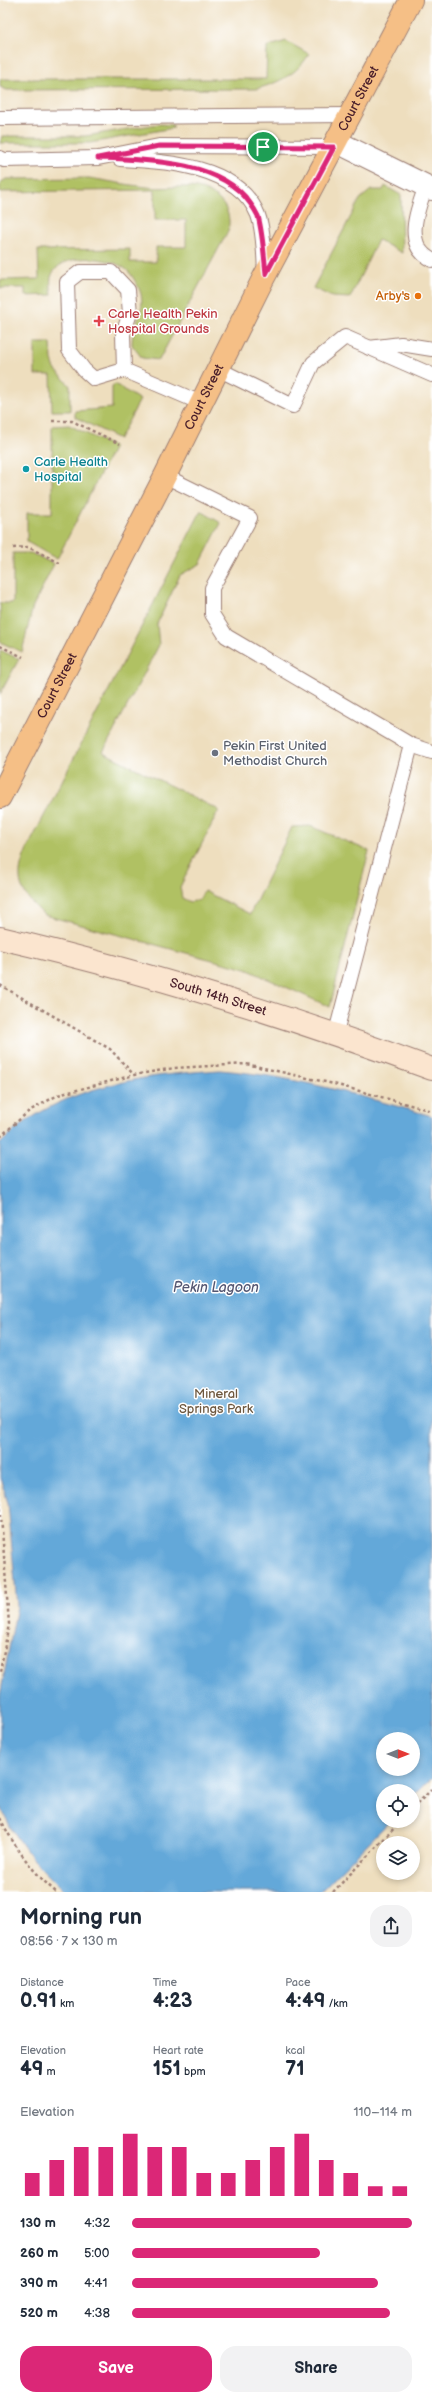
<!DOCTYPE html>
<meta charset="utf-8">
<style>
:root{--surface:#fff;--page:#f2f2f3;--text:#1f2937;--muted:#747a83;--accent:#db2777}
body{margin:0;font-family:"Balsamiq Sans",sans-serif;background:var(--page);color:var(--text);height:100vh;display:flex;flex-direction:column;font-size:15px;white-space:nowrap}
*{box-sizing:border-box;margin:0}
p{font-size:13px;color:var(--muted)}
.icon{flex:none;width:22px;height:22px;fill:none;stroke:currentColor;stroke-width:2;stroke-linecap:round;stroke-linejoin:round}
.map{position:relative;height:1892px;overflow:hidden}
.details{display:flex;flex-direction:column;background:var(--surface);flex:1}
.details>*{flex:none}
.needle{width:26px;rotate:90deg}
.tools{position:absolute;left:376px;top:1732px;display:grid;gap:8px}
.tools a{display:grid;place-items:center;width:44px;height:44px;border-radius:50%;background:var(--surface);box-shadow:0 2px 6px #0003;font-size:20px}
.pin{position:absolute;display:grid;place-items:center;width:34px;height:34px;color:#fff;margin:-17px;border:2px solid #fff;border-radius:50%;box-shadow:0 1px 4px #0007}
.round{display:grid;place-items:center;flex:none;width:42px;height:42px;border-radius:16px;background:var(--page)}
.overview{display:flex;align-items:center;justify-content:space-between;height:68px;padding:0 20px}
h1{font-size:22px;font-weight:600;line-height:30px}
.figures{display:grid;grid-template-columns:repeat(3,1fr);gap:6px;height:68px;padding:4px 20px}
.figures div{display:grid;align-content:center}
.figures b{font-size:20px;font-weight:600}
.figures small{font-size:11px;font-weight:400}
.figures p{font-size:11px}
.chart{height:112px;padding:8px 20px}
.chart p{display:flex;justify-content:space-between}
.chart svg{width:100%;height:72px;margin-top:4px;stroke:var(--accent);stroke-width:6}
.primary-button{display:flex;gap:8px;margin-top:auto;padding:8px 20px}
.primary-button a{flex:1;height:46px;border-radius:16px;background:var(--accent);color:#fff;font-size:16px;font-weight:600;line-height:46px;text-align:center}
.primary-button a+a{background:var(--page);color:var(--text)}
ul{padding:0 20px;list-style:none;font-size:13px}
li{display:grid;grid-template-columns:64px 48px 1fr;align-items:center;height:30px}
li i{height:10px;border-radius:5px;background:var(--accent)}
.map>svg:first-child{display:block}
.green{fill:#b0c164;stroke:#7d7048}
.water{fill:#64a8d9;stroke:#576482;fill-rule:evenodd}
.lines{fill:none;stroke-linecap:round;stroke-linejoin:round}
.lane-casing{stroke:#9c7e74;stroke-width:16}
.street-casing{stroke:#9c7e74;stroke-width:24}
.secondary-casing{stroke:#9c7e74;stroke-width:24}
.primary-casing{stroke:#9c7e74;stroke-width:24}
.path{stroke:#9c7e74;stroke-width:2.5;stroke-dasharray:3 3;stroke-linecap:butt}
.lane{stroke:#fff;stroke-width:14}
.street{stroke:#fff;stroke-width:22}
.secondary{stroke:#fbe5cf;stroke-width:22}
.primary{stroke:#f5bf86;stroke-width:22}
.route-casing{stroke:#fff;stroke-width:8}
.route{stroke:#db2777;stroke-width:5}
.food-dot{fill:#e8710a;stroke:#fff;stroke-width:1.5}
.health-dot{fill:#e0444e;stroke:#fff;stroke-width:1.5}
.culture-dot{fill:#0f9aa8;stroke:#fff;stroke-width:1.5}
.worship-dot{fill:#6b7280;stroke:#fff;stroke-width:1.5}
.labels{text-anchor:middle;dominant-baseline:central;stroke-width:3;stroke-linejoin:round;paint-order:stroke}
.street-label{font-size:13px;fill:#4a1f2b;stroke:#fff}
.food-label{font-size:13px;fill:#c56008;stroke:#fff;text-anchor:end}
.health-label{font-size:13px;fill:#be3a42;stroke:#fff;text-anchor:start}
.culture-label{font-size:13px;fill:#0d838f;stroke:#fff;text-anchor:start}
.worship-label{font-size:13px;fill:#5b616d;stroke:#fff;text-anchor:start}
.park-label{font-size:13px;fill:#6e583f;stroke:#fff}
.water-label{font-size:14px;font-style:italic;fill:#545671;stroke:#fff}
</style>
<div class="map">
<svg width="432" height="1892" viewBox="0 0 432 1892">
<rect width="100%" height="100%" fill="#fff"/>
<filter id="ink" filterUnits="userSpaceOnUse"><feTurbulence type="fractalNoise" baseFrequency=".025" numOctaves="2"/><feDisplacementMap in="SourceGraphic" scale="8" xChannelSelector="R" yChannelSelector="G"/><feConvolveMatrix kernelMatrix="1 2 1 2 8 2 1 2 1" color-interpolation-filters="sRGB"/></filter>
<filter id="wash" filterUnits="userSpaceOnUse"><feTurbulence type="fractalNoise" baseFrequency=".012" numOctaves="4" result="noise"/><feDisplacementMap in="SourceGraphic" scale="16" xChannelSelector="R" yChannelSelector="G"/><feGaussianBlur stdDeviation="0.9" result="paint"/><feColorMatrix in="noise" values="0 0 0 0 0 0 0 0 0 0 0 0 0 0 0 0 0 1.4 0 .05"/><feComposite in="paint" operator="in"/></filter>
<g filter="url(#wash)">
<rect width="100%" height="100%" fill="#eedebe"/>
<g class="green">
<path d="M286,41L309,54C298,74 278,83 256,89L7,90L0,87V79H266L267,47Z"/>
<polygon points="158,124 173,125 173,128 90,143 0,143 2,136 85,136"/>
<path d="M89,178C108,181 127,185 147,187C161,189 176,186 190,187C214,189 234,207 228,231L159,360L142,358L132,345C131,326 147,311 140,291C137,284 133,276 127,270C111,256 59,251 51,277C50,282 51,290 52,295L25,296V288H0V280L39,279L38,250L130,249V262H156V247H186V220H155V190L0,192V183L6,179Z"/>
<polygon points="385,186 401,195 402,253 378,240 350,298 332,297 313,288 360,199 371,190 383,190"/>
<polygon points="35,343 51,343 52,360 55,369 70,386 70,411 52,411 51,375 35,375"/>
<polygon points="115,384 140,400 119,439 75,417 75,411 112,408 112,386"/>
<polygon points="69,425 114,447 57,559 27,542 27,513 52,513 52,426"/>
<path d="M201,511L221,523L200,564L180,575L157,624L159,645L103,752L219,810L180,887L182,898L190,902L199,900L204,891L250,914L292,827L310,826L369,851L330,1007L246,969L44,915C20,892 13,880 27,849Z"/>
<polygon points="13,553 31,553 54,564 33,606 22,652 0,642 0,603 13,603"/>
<polygon points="0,650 19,659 0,694"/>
</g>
<path class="water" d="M220,1070C295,1076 360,1096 432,1116V1778L413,1797V1791H383V1821H390L320,1892H65L33,1860L11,1828L0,1806V1696L17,1606L8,1503L0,1478V1144C55,1086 144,1075 220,1070ZM383,1739H413V1769H383Z"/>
</g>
<g filter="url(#ink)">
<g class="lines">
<g class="lane-casing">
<g id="lane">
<polyline points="0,118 350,115"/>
<polyline points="0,158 4,160 98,158 159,146 334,147"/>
<path d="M120,159C165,161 238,165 258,215C264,232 264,255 265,273"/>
<path d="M426,186C417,210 403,246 432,260"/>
<polyline points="369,348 401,344 432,349"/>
<polyline points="218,369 293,406 313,363 345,337 432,375"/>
<polyline points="124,370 123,334 130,313 128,290 111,272 80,272 67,282 69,350 84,370 94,379 124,370 201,403"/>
<polyline points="165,476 250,518 212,588 212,614 226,636 411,745 432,752"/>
<polyline points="335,1036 411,745"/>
</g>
</g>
<g class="street-casing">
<polyline id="street" points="337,142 432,189"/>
</g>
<g class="secondary-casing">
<g id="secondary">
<path id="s1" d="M0,938C147,972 291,1017 432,1069"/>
</g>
</g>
<g class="primary-casing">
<g id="primary">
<path id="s2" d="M0,797L165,476L263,279L411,0"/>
</g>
</g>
<g class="path">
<polyline points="52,421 72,421 120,444"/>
<polyline points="13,548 28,547 60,563"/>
<polyline points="0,646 23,657"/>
<polyline points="0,985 110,1049 134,1075"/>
<polyline points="0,1137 29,1111 58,1095 134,1075 174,1068 246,1064 334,1084 432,1111"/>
<polyline points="0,1502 9,1624 0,1672"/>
<polyline points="413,1808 432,1789"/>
<path d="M0,1818C14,1846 32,1872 56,1892"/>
<polyline points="333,1892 401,1821"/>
</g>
<use href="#lane" class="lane"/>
<use href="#street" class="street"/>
<use href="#secondary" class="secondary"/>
<use href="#primary" class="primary"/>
</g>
</g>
<g class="lines" filter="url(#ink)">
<g class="route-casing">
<path id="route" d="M159,146L334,147L266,274C264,255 263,235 258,216C256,212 253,207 250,203C220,160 146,160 98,158Z"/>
</g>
<use href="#route" class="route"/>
</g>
<circle class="food-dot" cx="418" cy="296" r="4"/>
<path class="health-dot" d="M97 315h4v4h4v4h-4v4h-4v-4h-4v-4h4z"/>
<circle class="culture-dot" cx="26" cy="469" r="4"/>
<circle class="worship-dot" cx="215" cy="753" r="4"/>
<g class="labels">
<g class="street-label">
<text stroke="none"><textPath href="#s2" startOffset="785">Court Street</textPath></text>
<text stroke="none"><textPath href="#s2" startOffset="449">Court Street</textPath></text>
<text stroke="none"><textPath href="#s2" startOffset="125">Court Street</textPath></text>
<text stroke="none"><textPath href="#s1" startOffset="226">South 14th Street</textPath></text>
</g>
<g class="food-label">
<text x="410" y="296">Arby's</text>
</g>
<g class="health-label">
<text x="108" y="314">Carle Health Pekin<tspan x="108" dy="15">Hospital Grounds</tspan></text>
</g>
<g class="culture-label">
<text x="34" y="462">Carle Health<tspan x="34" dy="15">Hospital</tspan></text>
</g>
<g class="worship-label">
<text x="223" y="746">Pekin First United<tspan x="223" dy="15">Methodist Church</tspan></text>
</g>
<g class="park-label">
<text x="216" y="1394">Mineral<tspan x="216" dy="15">Springs Park</tspan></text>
</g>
<g class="water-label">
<text x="216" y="1287">Pekin Lagoon</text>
</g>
</g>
</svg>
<div class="tools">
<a><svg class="needle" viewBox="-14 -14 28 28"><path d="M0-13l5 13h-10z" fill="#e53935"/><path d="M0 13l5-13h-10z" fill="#747a83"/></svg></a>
<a><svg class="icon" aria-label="locate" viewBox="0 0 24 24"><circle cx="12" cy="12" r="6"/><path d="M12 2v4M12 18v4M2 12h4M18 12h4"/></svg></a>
<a><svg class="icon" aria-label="layers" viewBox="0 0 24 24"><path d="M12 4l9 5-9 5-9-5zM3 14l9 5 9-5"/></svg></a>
</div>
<div class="pin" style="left:263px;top:147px;background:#1e9e55"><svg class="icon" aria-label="arrive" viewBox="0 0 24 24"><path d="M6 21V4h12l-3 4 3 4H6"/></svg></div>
</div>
<section class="details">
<div class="overview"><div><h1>Morning run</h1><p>08:56 · 7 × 130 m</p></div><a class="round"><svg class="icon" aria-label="share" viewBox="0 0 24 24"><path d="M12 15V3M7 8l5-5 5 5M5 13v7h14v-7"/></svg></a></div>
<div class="figures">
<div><p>Distance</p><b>0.91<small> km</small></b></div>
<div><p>Time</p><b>4:23</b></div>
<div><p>Pace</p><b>4:49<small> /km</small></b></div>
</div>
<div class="figures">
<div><p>Elevation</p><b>49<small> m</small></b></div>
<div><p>Heart rate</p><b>151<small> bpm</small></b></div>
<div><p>kcal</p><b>71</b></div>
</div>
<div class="chart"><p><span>Elevation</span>110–114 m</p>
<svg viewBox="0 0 160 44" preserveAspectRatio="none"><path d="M5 44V30M15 44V22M25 44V14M35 44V14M45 44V6M55 44V14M65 44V14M75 44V30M85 44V30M95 44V22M105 44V14M115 44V6M125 44V22M135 44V30M145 44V38M155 44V38"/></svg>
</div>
<ul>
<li><b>130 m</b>4:32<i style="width:100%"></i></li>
<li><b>260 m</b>5:00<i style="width:67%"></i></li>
<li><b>390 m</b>4:41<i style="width:88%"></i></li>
<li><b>520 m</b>4:38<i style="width:92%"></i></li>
</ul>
<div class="primary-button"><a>Save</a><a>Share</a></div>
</section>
